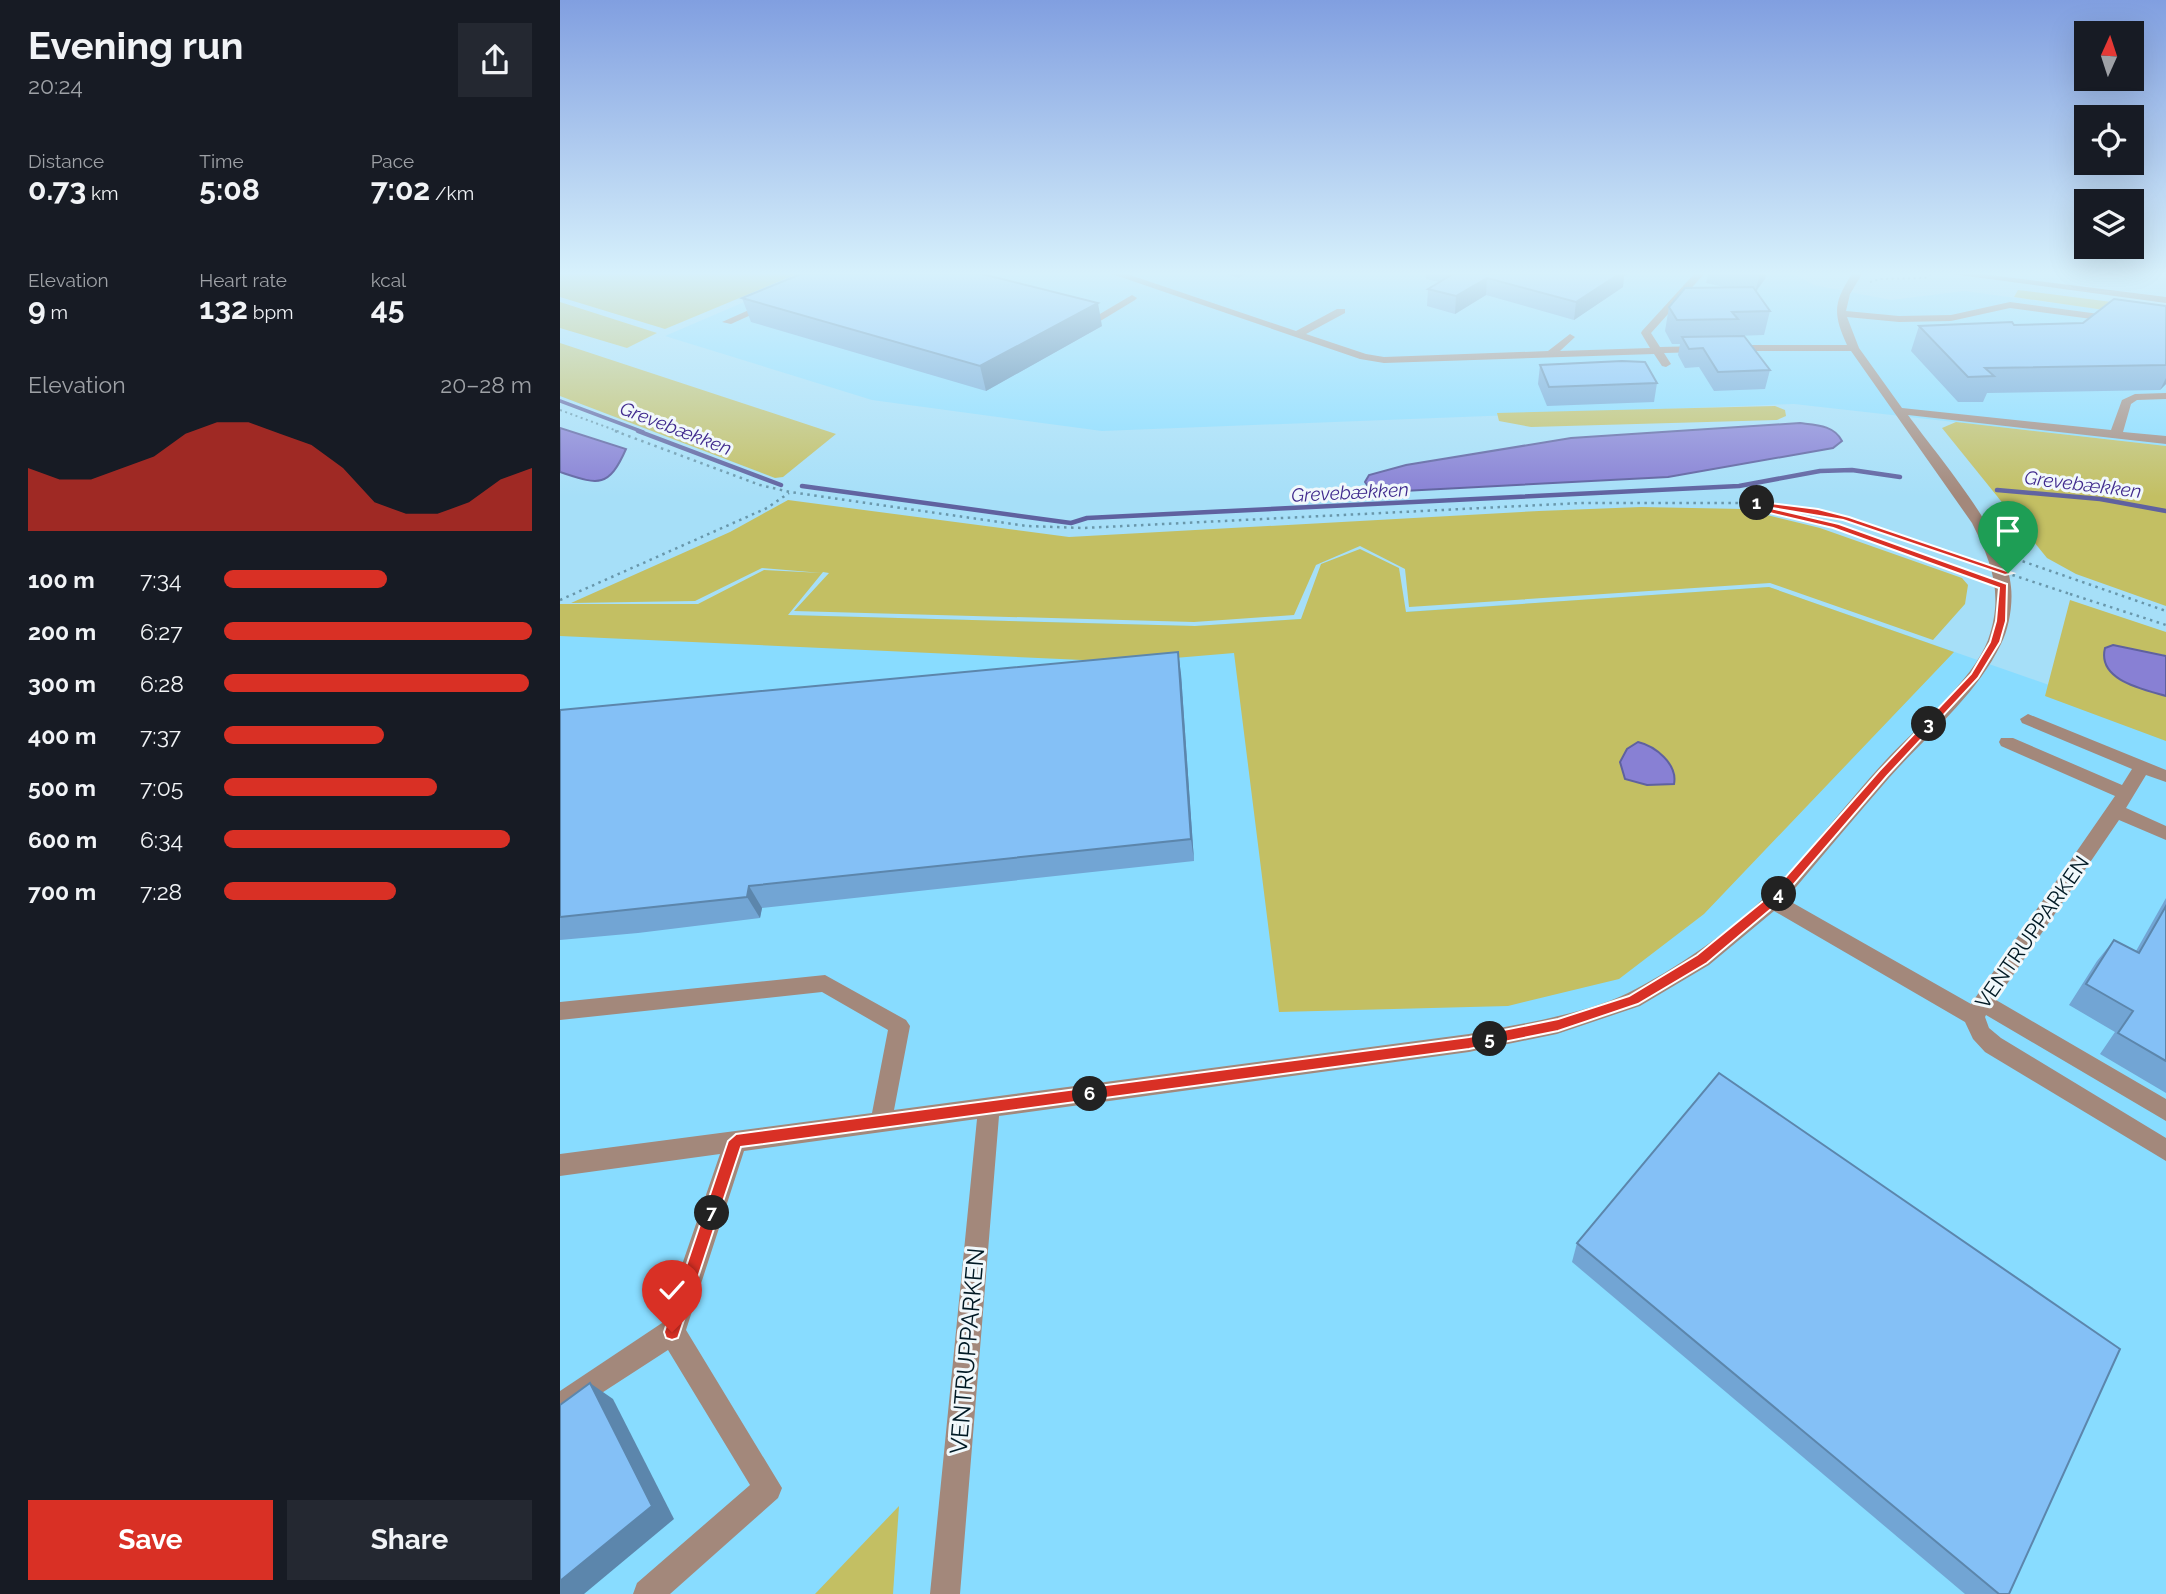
<!DOCTYPE html>
<meta charset="utf-8">
<style>
:root{--surface:#171b24;--page:#242831;--text:#f1f3f6;--muted:#9ea1a6;--accent:#d93025}
body{margin:0;font-family:Raleway,sans-serif;background:var(--page);color:var(--text);height:100vh;display:flex;flex-direction:column;font-size:26px;white-space:nowrap}
*{box-sizing:border-box;margin:0}
p{font-size:23px;color:var(--muted)}
.icon{flex:none;width:38px;height:38px;fill:none;stroke:currentColor;stroke-width:2;stroke-linecap:round;stroke-linejoin:round}
.map{position:relative;flex:1;overflow:hidden}
.sheet{display:flex;flex-direction:column;background:var(--surface);width:560px}
.sheet>*{flex:none}
.needle{width:46px;rotate:3deg}
.tools{position:absolute;left:1514px;top:21px;display:grid;gap:14px}
.tools a{display:grid;place-items:center;width:70px;height:70px;border-radius:0px;background:var(--surface);box-shadow:0 7px 28px #0002;font-size:35px}
.pin{position:absolute;display:grid;place-items:center;width:60px;height:60px;color:#fff;margin:-72px -30px;border-radius:50% 50% 50% 0;rotate:-45deg;box-shadow:0 0 7px #0007}
.pin .icon{rotate:45deg}
.km{position:absolute;width:35px;height:35px;margin:-18px;border-radius:50%;background:#222;color:#fff;font-size:19px;line-height:35px;text-align:center}
.round{display:grid;place-items:center;flex:none;width:74px;height:74px;border-radius:0px;background:var(--page)}
.headline{display:flex;align-items:center;justify-content:space-between;height:119px;padding:0 28px}
h1{font-size:38px;font-weight:700;line-height:52px}
.stats{display:grid;grid-template-columns:repeat(3,1fr);gap:10px;height:119px;padding:7px 28px}
.stats div{display:grid;align-content:center}
.stats b{font-size:30px;font-weight:700}
.stats small{font-size:19px;font-weight:400}
.stats p{font-size:19px}
.chart{height:196px;padding:14px 28px}
.chart p{display:flex;justify-content:space-between}
.chart svg{width:100%;height:126px;margin-top:7px;fill:var(--accent);opacity:.7}
.button{display:flex;gap:14px;margin-top:auto;padding:14px 28px}
.button a{flex:1;height:80px;border-radius:0px;background:var(--accent);color:#fff;font-size:28px;font-weight:700;line-height:80px;text-align:center}
.button a+a{background:var(--page);color:var(--text)}
ul{padding:0 28px;list-style:none;font-size:23px}
li{display:grid;grid-template-columns:112px 84px 1fr;align-items:center;height:52px}
li i{height:18px;border-radius:9px;background:var(--accent)}
main{display:flex;flex:1;min-height:0}
.map>svg:first-child{display:block}
.built{fill:#88dcff}
.green{fill:#c3bf63}
.water{fill:#8880d4;stroke:#5f619f;stroke-width:2}
.lines{fill:none;stroke-linecap:round;stroke-linejoin:round}
.stream-far1{stroke:#5f619f;stroke-width:3.5}
.stream{stroke:#5f619f;stroke-width:4.5}
.path-far1{stroke:#6997ab;stroke-width:2;stroke-dasharray:2 3.5;stroke-linecap:butt}
.path{stroke:#6997ab;stroke-width:2.5;stroke-dasharray:2.5 4.5;stroke-linecap:butt}
.minor{fill:#a3887b;fill-rule:evenodd}
.path-bridge{stroke:#6997ab;stroke-width:2.5;stroke-dasharray:2.5 4.5;stroke-linecap:butt}
.wall{fill:#72a5d4}
.shaded-wall{fill:#5c86ac}
.building{fill:#84c0f6;stroke:#5c86ac;stroke-width:2}
.route{fill:#d93025;stroke:#fff;stroke-width:2}
.labels{text-anchor:middle;dominant-baseline:central;stroke-width:6;stroke-linejoin:round;paint-order:stroke}
.far-water-label{font-size:19px;font-style:italic;fill:#412b8e;stroke:#f1f8fb}
.street-label{font-size:21px;fill:#001924;stroke:#f1f8fb}
.near-street-label{font-size:24px;fill:#001924;stroke:#f1f8fb}
</style>
<main>
<section class="sheet">
<div class="headline"><div><h1>Evening run</h1><p>20:24</p></div><a class="round"><svg class="icon" aria-label="share" viewBox="0 0 24 24"><path d="M12 15V3M7 8l5-5 5 5M5 13v7h14v-7"/></svg></a></div>
<div class="stats">
<div><p>Distance</p><b>0.73<small> km</small></b></div>
<div><p>Time</p><b>5:08</b></div>
<div><p>Pace</p><b>7:02<small> /km</small></b></div>
</div>
<div class="stats">
<div><p>Elevation</p><b>9<small> m</small></b></div>
<div><p>Heart rate</p><b>132<small> bpm</small></b></div>
<div><p>kcal</p><b>45</b></div>
</div>
<div class="chart"><p><span>Elevation</span>20–28 m</p>
<svg viewBox="0 0 160 44" preserveAspectRatio="none"><path d="M0 44V22L10 26L20 26L30 22L40 18L50 10L60 6L70 6L80 10L90 14L100 22L110 34L120 38L130 38L140 34L150 26L160 22V44z"/></svg>
</div>
<ul>
<li><b>100 m</b>7:34<i style="width:53%"></i></li>
<li><b>200 m</b>6:27<i style="width:100%"></i></li>
<li><b>300 m</b>6:28<i style="width:99%"></i></li>
<li><b>400 m</b>7:37<i style="width:52%"></i></li>
<li><b>500 m</b>7:05<i style="width:69%"></i></li>
<li><b>600 m</b>6:34<i style="width:93%"></i></li>
<li><b>700 m</b>7:28<i style="width:56%"></i></li>
</ul>
<div class="button"><a>Save</a><a>Share</a></div>
</section>
<div class="map">
<svg width="1606" height="1594" viewBox="0 0 1606 1594">
<rect width="100%" height="100%" fill="#a6dff8"/>
<g class="built">
<polygon points="249,274 1234,274 1254,285 1331,300 1404,291 1606,318 1606,446 1234,404 542,431 312,400 105,336"/>
<polygon points="1209,587 1606,726 1606,1594 0,1594 0,615 48,610 635,626"/>
</g>
<g class="green">
<polygon points="0,274 237,274 105,329 0,297"/>
<polygon points="1458,290 1606,309 1558,312 1454,297"/>
<polygon points="0,302 97,333 67,348 0,328"/>
<polygon points="0,343 276,434 223,477 215,478 0,396"/>
<polygon points="1215,406 1225,410 1226,416 1217,420 971,427 939,421 937,413"/>
<polygon points="1396,422 1606,446 1606,606 1516,574 1487,558 1382,428"/>
<polygon points="228,500 509,537 979,511 1081,507 1183,509 1260,528 1402,578 1408,585 1405,604 1373,640 1210,583 849,607 845,569 800,546 756,565 734,615 634,622 234,611 269,573 263,572 228,615 635,626 741,619 761,564 800,549 839,568 846,612 1209,587 1394,652 1144,914 1059,979 948,1006 719,1012 674,653 567,662 0,636 0,604 138,604 204,570 262,573 202,568 135,601 11,603 170,532"/>
<polygon points="1510,600 1606,632 1606,656 1601,654 1563,681 1606,696 1606,741 1485,696"/>
<polygon points="339,1506 333,1594 255,1594"/>
</g>
<g class="water">
<path d="M1240,423C1256,425 1274,425 1282,441L1273,448L1108,477L824,492L810,489L805,482L809,475L846,465L1011,438Z"/>
<path d="M0,428L66,449C48,490 37,484 0,472Z"/>
<path d="M1553,645L1606,656V696C1582,689 1537,680 1545,648Z"/>
<path d="M1078,742C1095,746 1118,764 1114,784L1087,785L1065,779L1060,762L1067,749Z"/>
</g>
<g class="lines">
<polyline class="stream-far1" points="0,401 83,432"/>
<g class="stream">
<polyline points="78,431 221,485"/>
<polyline points="242,486 511,523 527,518 1179,486 1260,471 1292,470 1340,477"/>
<polyline points="1437,490 1540,499 1606,511"/>
</g>
<g class="path-far1">
<polyline points="1310,282 1321,279 1365,278 1371,274"/>
<polyline points="0,410 60,432"/>
</g>
<g class="path">
<polyline points="55,431 200,485 230,492 467,526 524,528 1021,503 1196,503 1286,519 1386,553"/>
<path d="M1196,503C1211,516 1230,513 1248,517C1307,531 1365,558 1422,579"/>
<polyline points="1456,559 1606,611"/>
<polyline points="1510,594 1606,625"/>
<polyline points="0,600 207,508 229,493"/>
</g>
<g class="minor">
<polygon points="552,274 567,274 736,331 777,309 785,309 785,313 746,334 806,354 824,357 988,351 1010,334 1015,337 1000,351 1090,348 1081,333 1082,331 1134,274 1144,274 1091,333 1100,347 1141,346 1146,349 1141,352 1104,353 1111,364 1106,367 1102,366 1094,354 824,363 800,359"/>
<path d="M1292,274H1302L1290,294L1286,311L1339,316L1391,315L1450,302L1554,316L1559,319L1554,322L1450,308L1391,321L1339,322L1287,317L1299,348L1342,408L1551,430L1562,400L1575,394L1606,393V399L1577,400L1571,404L1563,432L1606,436V444L1348,415C1379,458 1447,535 1451,587C1453,604 1449,629 1441,644C1416,696 1367,735 1329,778C1294,818 1260,859 1226,899L1411,1004L1555,796L1441,746L1439,742L1441,738H1453L1562,785L1572,769L1462,723L1460,719L1468,714L1606,770V782L1586,775L1566,808L1606,826V840L1559,820L1436,1000L1606,1099V1121L1426,1015L1425,1017L1429,1028L1441,1038L1606,1138V1161L1425,1052L1413,1039L1405,1022L1214,911L1149,965L1080,1006L997,1034L909,1052L439,1116L400,1594H370L417,1119L184,1151L126,1330L222,1488L218,1498L110,1594H73L77,1583L190,1485L108,1350L0,1420V1391L102,1323L160,1154L0,1176V1154L312,1113L328,1030L262,992L0,1020V1002L265,975L346,1020L350,1026L334,1110L909,1034C959,1024 1022,1015 1068,993C1117,968 1167,934 1207,895C1249,854 1285,804 1326,760C1356,728 1413,680 1428,640C1444,595 1432,563 1412,523L1291,351H1169L1164,348L1169,345H1287C1273,314 1273,303 1292,274Z"/>
<polygon points="1392,274 1421,274 1606,297 1606,303"/>
<polygon points="572,295 577,298 575,300 537,323 528,321"/>
<polygon points="207,302 215,304 171,324 162,322"/>
</g>
<polyline class="path-bridge" points="1386,553 1510,594"/>
</g>
<g class="wall">
<polygon points="666,274 686,274 679,278"/>
<polygon points="866,274 1068,274 1064,276 1063,287 1014,320 926,295 895,314 867,306 868,289 879,282 866,279"/>
<polygon points="1148,274 1206,274 1205,279 1196,292 1210,311 1204,335 1174,336 1210,370 1205,389 1154,391 1139,367 1125,368 1118,355 1120,344 1112,344 1105,331 1109,307 1169,288 1146,283"/>
<polygon points="182,298 542,326 426,391 191,322"/>
<polygon points="1606,306 1606,384 1600,390 1427,393 1423,402 1398,402 1351,351 1359,326 1523,323"/>
<polygon points="980,365 1097,383 1094,402 987,406 978,384"/>
<polygon points="621,674 634,861 202,908 200,918 78,933 0,940 0,710"/>
<polygon points="1606,898 1606,1093 1540,1054 1555,1032 1509,1005 1537,961 1554,940 1576,951"/>
<polygon points="1017,1243 1449,1594 1405,1594 1012,1262"/>
</g>
<g class="shaded-wall">
<polygon points="1054,274 1068,274 1064,276 1063,287 1014,320 1016,302"/>
<polygon points="1200,274 1206,274 1205,279 1195,292"/>
<polygon points="927,278 926,295 895,314 896,296"/>
<polygon points="538,303 542,326 426,391 420,366"/>
<polygon points="1606,378 1606,384 1600,390"/>
<polygon points="618,652 621,674 634,861 631,839"/>
<polygon points="189,886 202,908 200,918 187,897"/>
<polygon points="30,1383 53,1399 114,1519 24,1594 0,1594 0,1581"/>
</g>
<g class="building">
<polygon points="241,274 422,274 538,303 420,366 182,298"/>
<polygon points="893,274 1059,274 1016,302 927,278 896,296 868,289"/>
<polygon points="1193,287 1210,311 1172,312 1178,319 1117,320 1109,307 1125,288"/>
<polygon points="1554,299 1606,306 1606,365 1425,368 1434,376 1408,377 1359,326 1452,322 1454,325 1523,323"/>
<polygon points="1184,336 1210,370 1158,372 1143,348 1129,349 1122,337"/>
<polygon points="1062,361 1085,362 1097,383 989,387 980,365"/>
<polygon points="618,652 631,839 189,886 187,897 0,917 0,710"/>
<polygon points="1606,906 1606,1061 1558,1033 1573,1011 1526,984 1554,940 1579,953"/>
<polygon points="1159,1073 1560,1349 1449,1594 1439,1594 1017,1243"/>
<polygon points="30,1383 92,1506 0,1581 0,1405"/>
</g>
<linearGradient id="sky" x2="0" y2="1"><stop stop-color="#819fe0"/><stop offset="0.55" stop-color="#d7f1fc"/><stop offset="1" stop-color="#d7f1fc" stop-opacity="0"/></linearGradient>
<rect width="1606" height="497" fill="url(#sky)"/>
<polygon class="route" points="1194,501 1258,509 1289,517 1453,573 1445,575 1283,520 1206,507 1279,524 1447,584 1446,621 1440,642 1418,678 1327,776 1217,904 1147,963 1078,1004 998,1031 909,1049 181,1147 120,1332 118,1338 112,1340 106,1338 104,1332 168,1141 176,1134 909,1037 998,1019 1069,996 1137,955 1208,897 1319,771 1411,674 1430,642 1436,621 1439,588 1273,528 1197,510"/>
<g class="labels">
<g class="far-water-label">
<text transform="translate(116 428) rotate(21)">Grevebækken</text>
<text transform="translate(1523 484) rotate(7)">Grevebækken</text>
<text transform="translate(790 492) rotate(-3)">Grevebækken</text>
</g>
<g class="street-label">
<text transform="translate(1472 932) rotate(-55)">VENTRUPPARKEN</text>
</g>
<g class="near-street-label">
<text transform="translate(407 1351) rotate(-85)">VENTRUPPARKEN</text>
</g>
</g>
</svg>
<div class="tools">
<a><svg class="needle" viewBox="-14 -14 28 28"><path d="M0-13l5 13h-10z" fill="#e53935"/><path d="M0 13l5-13h-10z" fill="#9ea1a6"/></svg></a>
<a><svg class="icon" aria-label="locate" viewBox="0 0 24 24"><circle cx="12" cy="12" r="6"/><path d="M12 2v4M12 18v4M2 12h4M18 12h4"/></svg></a>
<a><svg class="icon" aria-label="layers" viewBox="0 0 24 24"><path d="M12 4l9 5-9 5-9-5zM3 14l9 5 9-5"/></svg></a>
</div>
<div class="pin" style="left:1448px;top:573px;background:#1e9e55"><svg class="icon" aria-label="arrive" viewBox="0 0 24 24"><path d="M6 21V4h12l-3 4 3 4H6"/></svg></div>
<div class="pin" style="left:112px;top:1332px;background:#d93025"><svg class="icon" aria-label="check" viewBox="0 0 24 24"><path d="M5 12l5 5 9-10"/></svg></div>
<b class="km" style="left:1197px;top:503px">1</b>
<b class="km" style="left:1369px;top:724px">3</b>
<b class="km" style="left:1219px;top:894px">4</b>
<b class="km" style="left:930px;top:1039px">5</b>
<b class="km" style="left:530px;top:1094px">6</b>
<b class="km" style="left:152px;top:1213px">7</b>
</div>
</main>
